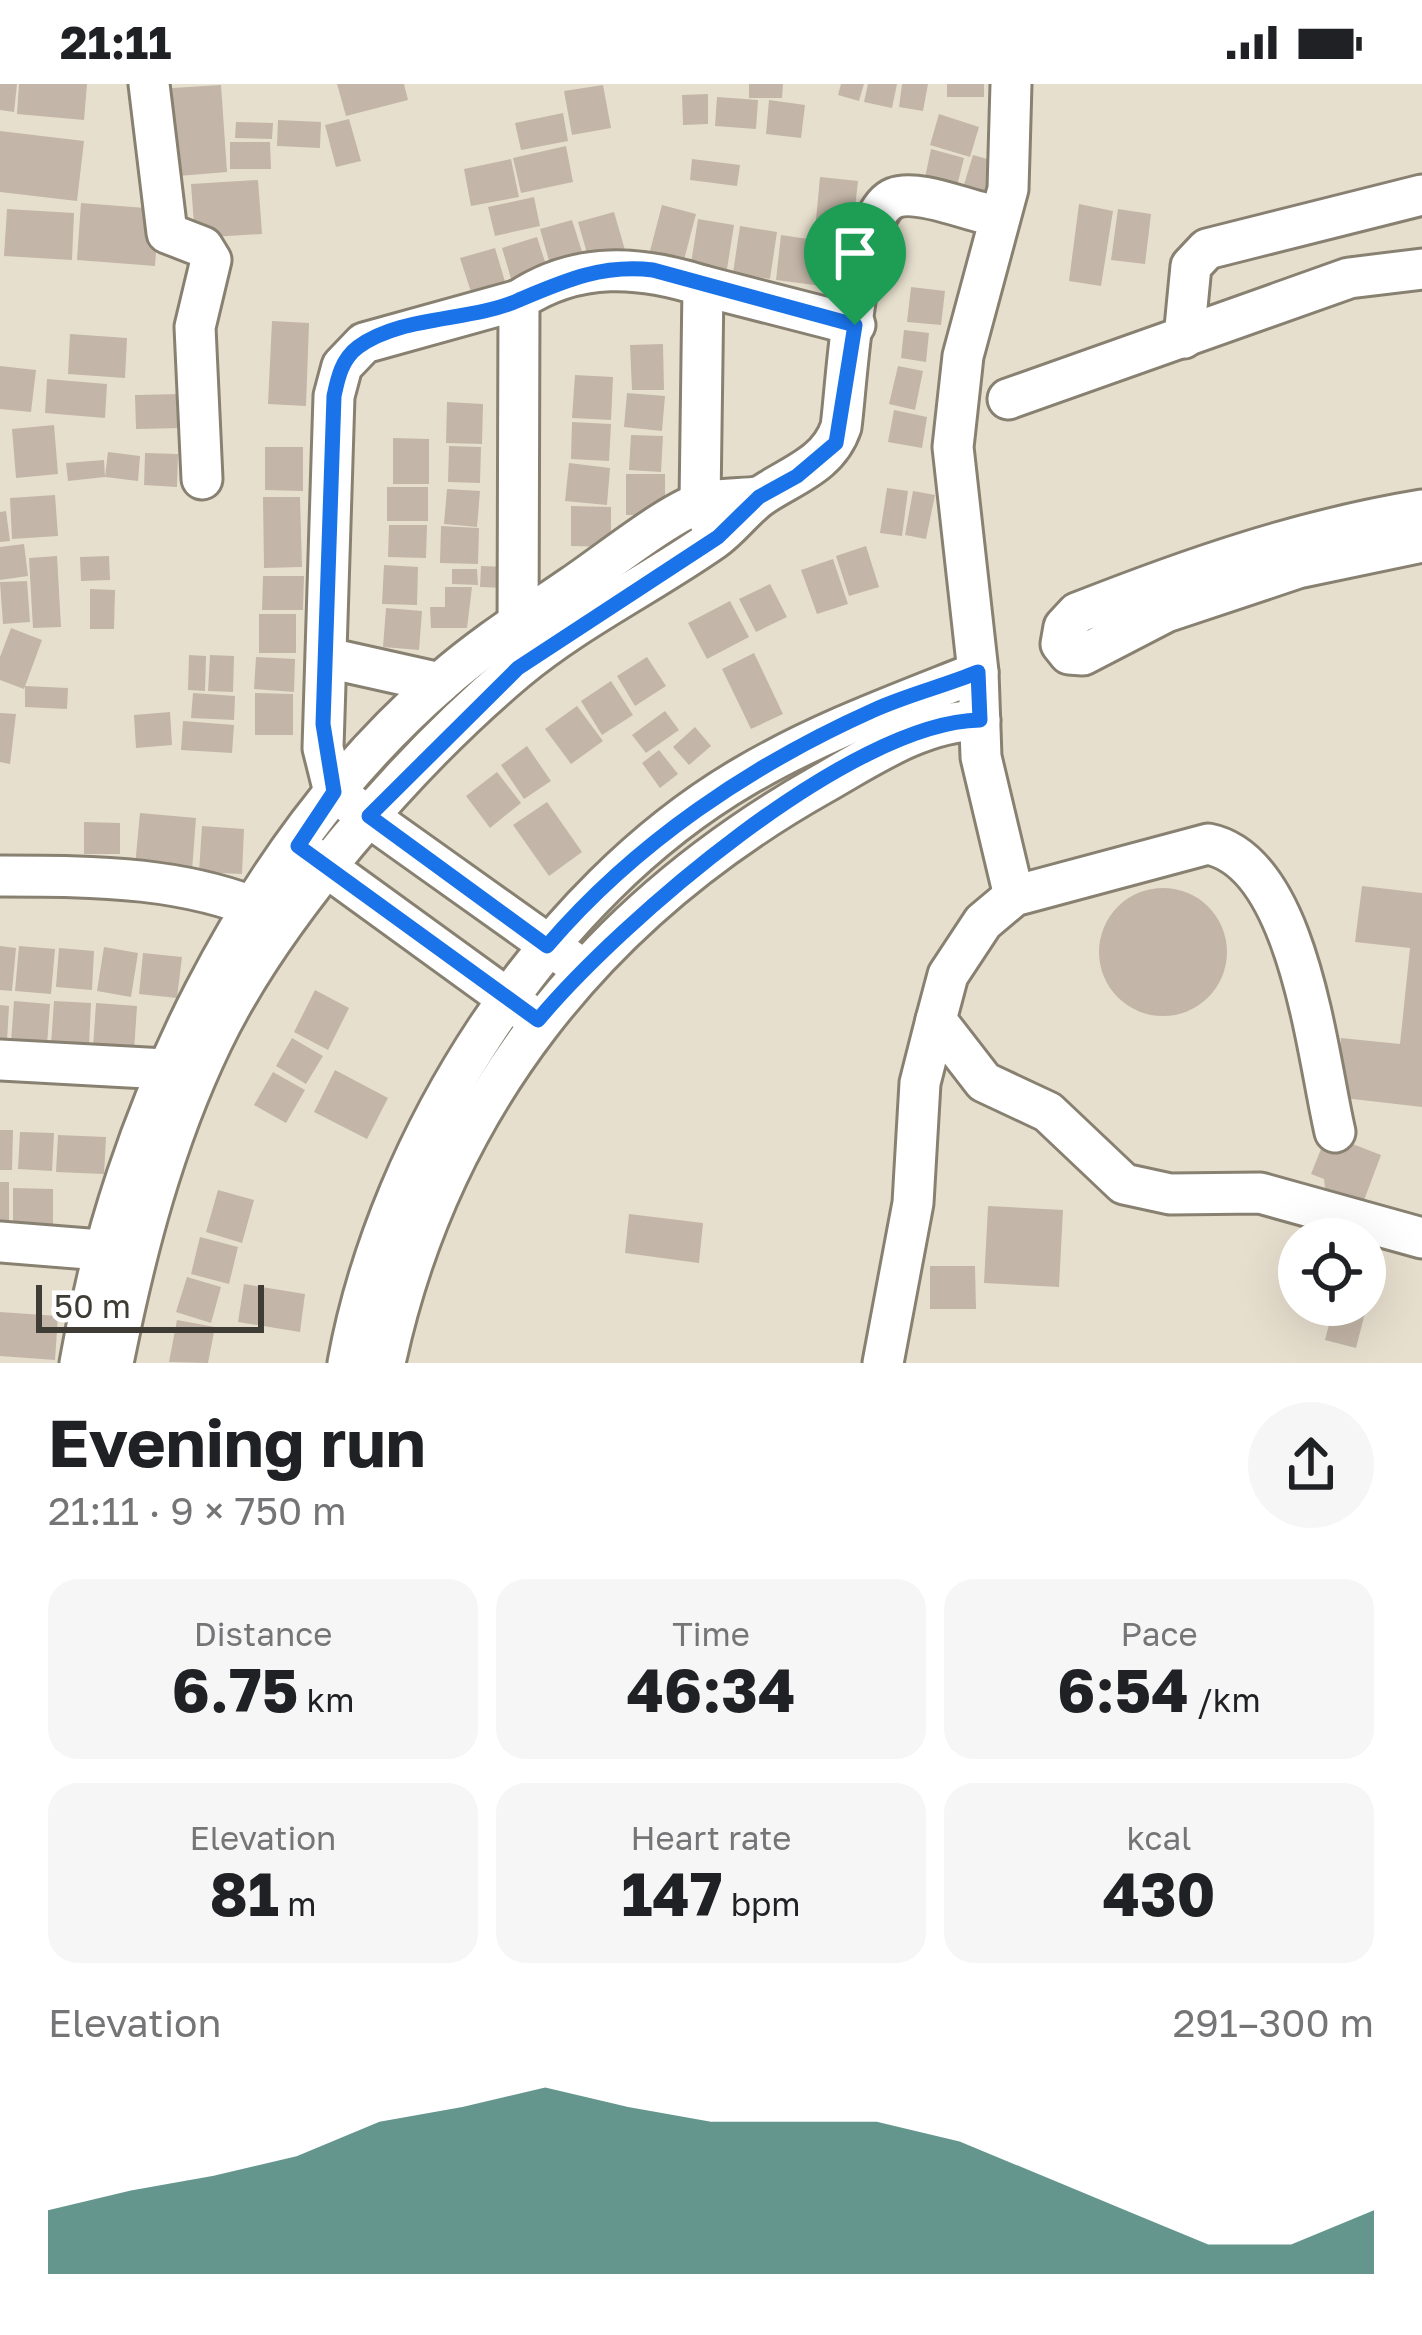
<!DOCTYPE html>
<meta charset="utf-8">
<style>
:root{--surface:#fff;--page:#f6f6f6;--text:#202124;--muted:#757577;--accent:#236a5f}
body{margin:0;font-family:"Golos Text",sans-serif;background:var(--page);color:var(--text);height:100vh;display:flex;flex-direction:column;font-size:45px;white-space:nowrap}
*{box-sizing:border-box;margin:0}
p{font-size:39px;color:var(--muted)}
.icon{flex:none;width:66px;height:66px;fill:none;stroke:currentColor;stroke-width:2;stroke-linecap:round;stroke-linejoin:round}
.map{position:relative;height:1279px;overflow:hidden}
.drawer{display:flex;flex-direction:column;background:var(--surface);flex:1}
.drawer>*{flex:none}
.buttons{position:absolute;left:1278px;top:1134px;display:grid;gap:24px}
.buttons a{display:grid;place-items:center;width:108px;height:108px;border-radius:50%;background:var(--surface);box-shadow:0 12px 48px #0002;font-size:60px}
.scale{position:absolute;left:36px;bottom:30px;width:228px;box-sizing:border-box;padding-left:12px;border:6px solid #3f3c36;border-top:0;font-size:33px;line-height:42px;white-space:nowrap;color:#3f3c36;-webkit-text-stroke:9px #fff;paint-order:stroke}
.pin{position:absolute;display:grid;place-items:center;width:102px;height:102px;color:#fff;margin:-123px -51px;border-radius:50% 50% 50% 0;rotate:-45deg;box-shadow:0 0 12px #0007}
.pin .icon{rotate:45deg}
.round{display:grid;place-items:center;flex:none;width:126px;height:126px;border-radius:63px;background:var(--page)}
.headline{display:flex;align-items:center;justify-content:space-between;height:204px;padding:0 48px}
h1{font-size:66px;font-weight:700;line-height:90px}
.metrics{display:grid;grid-template-columns:repeat(3,1fr);gap:18px;height:204px;padding:12px 48px}
.metrics div{display:grid;align-content:center;border-radius:30px;background:var(--page);text-align:center}
.metrics b{font-size:60px;font-weight:700}
.metrics small{font-size:33px;font-weight:400}
.metrics p{font-size:33px}
.chart{height:336px;padding:24px 48px}
.chart p{display:flex;justify-content:space-between}
.chart svg{width:100%;height:216px;margin-top:12px;fill:var(--accent);opacity:.7}
.status{display:flex;justify-content:space-between;align-items:center;height:84px;padding:0 60px;background:var(--surface);direction:ltr}
.status svg{height:33px;fill:currentColor}
.map>svg:first-child{display:block}
.building{fill:#c3b6a8}
.lines{fill:none;stroke-linecap:round;stroke-linejoin:round}
.minor-casing{stroke:#888171;stroke-width:45}
.minor{stroke:#fff;stroke-width:39}
.route-casing{stroke:#fff;stroke-width:24}
.route{stroke:#1a73e8;stroke-width:15}
</style>
<div class="status"><b>21:11</b><svg viewBox="0 0 49 12"><path d="M0 12V9h3v3zM5 12V6h3v6zM10 12V3h3v9zM15 12V0h3v12zM26 1h20v11H26zM47 4h2v5h-2z"/></svg></div>
<div class="map">
<svg width="1422" height="1279" viewBox="0 0 1422 1279">
<rect width="100%" height="100%" fill="#e7dfce"/>
<g class="building">
<polygon points="0,0 17,0 14,28 0,26"/>
<polygon points="19,0 87,0 84,36 17,30"/>
<polygon points="337,0 404,0 408,16 346,32"/>
<polygon points="749,0 783,0 782,14 749,14"/>
<polygon points="841,0 864,0 859,17 838,11"/>
<polygon points="868,0 897,0 892,24 864,18"/>
<polygon points="902,0 928,0 923,27 899,23"/>
<rect x="947" y="0" width="37" height="13"/>
<polygon points="221,1 227,88 178,92 172,4"/>
<polygon points="603,1 611,44 572,51 564,7"/>
<polygon points="708,10 708,40 683,41 682,11"/>
<polygon points="717,13 758,16 756,45 715,42"/>
<polygon points="769,16 805,21 801,54 766,50"/>
<polygon points="563,29 568,57 521,66 515,39"/>
<polygon points="939,30 979,43 970,73 930,61"/>
<polygon points="349,35 361,77 336,83 325,41"/>
<polygon points="278,36 321,38 320,64 277,62"/>
<polygon points="236,38 273,39 272,55 235,54"/>
<polygon points="0,47 84,57 77,117 0,108"/>
<polygon points="230,58 270,58 271,85 230,85"/>
<polygon points="566,62 573,98 521,109 513,74"/>
<polygon points="931,65 964,74 956,106 924,98"/>
<polygon points="973,71 1005,80 994,117 962,107"/>
<polygon points="511,75 519,113 471,122 464,85"/>
<polygon points="692,75 740,81 737,102 690,96"/>
<polygon points="820,93 858,97 853,141 816,136"/>
<polygon points="258,96 262,150 195,154 191,100"/>
<polygon points="534,113 540,142 495,152 488,123"/>
<polygon points="81,119 159,125 155,182 77,176"/>
<polygon points="1079,120 1113,127 1101,202 1069,197"/>
<polygon points="662,121 696,130 684,176 650,167"/>
<polygon points="7,125 74,129 72,176 4,172"/>
<polygon points="1118,125 1151,130 1145,180 1111,176"/>
<polygon points="614,128 625,166 589,176 578,138"/>
<polygon points="698,135 734,141 727,185 691,179"/>
<polygon points="572,136 585,177 552,187 540,145"/>
<polygon points="740,142 777,148 770,195 733,189"/>
<polygon points="781,151 828,158 822,202 776,196"/>
<polygon points="537,153 548,187 512,198 502,164"/>
<polygon points="495,164 506,201 472,211 460,174"/>
<polygon points="911,203 945,207 941,241 907,238"/>
<polygon points="272,237 309,239 306,322 268,320"/>
<polygon points="904,246 929,249 926,278 901,274"/>
<polygon points="70,250 127,254 125,294 68,290"/>
<polygon points="663,260 664,306 632,306 630,261"/>
<polygon points="0,282 36,286 31,328 0,325"/>
<polygon points="898,282 923,287 915,326 889,320"/>
<polygon points="575,291 613,293 611,336 572,334"/>
<polygon points="47,295 107,300 105,334 45,329"/>
<polygon points="627,309 665,312 662,347 624,343"/>
<polygon points="183,310 183,344 136,345 135,311"/>
<polygon points="447,318 483,320 482,360 446,359"/>
<polygon points="894,326 927,333 922,364 888,358"/>
<polygon points="572,338 611,340 609,377 571,375"/>
<polygon points="54,341 58,390 16,394 12,345"/>
<polygon points="631,351 663,352 661,388 629,386"/>
<polygon points="393,354 429,355 429,400 393,400"/>
<polygon points="449,362 481,363 480,399 448,398"/>
<polygon points="265,363 303,363 303,407 265,406"/>
<polygon points="108,368 140,372 138,397 105,393"/>
<polygon points="145,369 178,370 177,403 144,401"/>
<polygon points="104,376 105,393 68,397 66,379"/>
<polygon points="569,379 610,384 607,421 565,417"/>
<rect x="626" y="390" width="39" height="41"/>
<rect x="387" y="403" width="41" height="34"/>
<polygon points="887,404 908,407 902,452 880,449"/>
<polygon points="447,405 480,407 477,443 444,440"/>
<polygon points="913,407 935,411 926,455 905,451"/>
<polygon points="55,411 58,452 12,455 10,414"/>
<polygon points="263,413 300,413 302,483 264,484"/>
<polygon points="571,422 611,423 611,463 571,462"/>
<polygon points="6,427 10,457 0,458 0,428"/>
<polygon points="389,441 427,441 426,474 388,473"/>
<polygon points="441,442 479,444 478,480 440,479"/>
<polygon points="24,460 28,492 0,496 0,463"/>
<polygon points="866,462 879,503 849,512 836,472"/>
<polygon points="57,472 61,543 33,544 29,474"/>
<polygon points="109,472 110,496 81,497 80,473"/>
<polygon points="833,475 848,520 817,530 801,486"/>
<polygon points="384,481 418,483 417,521 382,520"/>
<polygon points="481,482 507,483 506,504 480,503"/>
<polygon points="452,485 477,485 478,501 452,500"/>
<polygon points="263,492 304,492 303,526 262,526"/>
<polygon points="27,497 30,538 3,540 0,498"/>
<polygon points="770,500 787,533 756,548 739,515"/>
<polygon points="445,503 472,503 467,544 431,544 430,523 445,523"/>
<polygon points="90,505 115,506 114,545 90,545"/>
<polygon points="730,517 749,553 707,575 688,539"/>
<polygon points="386,524 422,527 419,566 383,563"/>
<rect x="259" y="530" width="37" height="39"/>
<polygon points="11,544 42,556 24,605 0,596 0,573"/>
<polygon points="754,569 783,630 751,645 722,585"/>
<polygon points="189,571 206,572 205,607 188,606"/>
<polygon points="210,571 234,572 233,608 208,607"/>
<polygon points="256,573 295,575 294,608 254,605"/>
<polygon points="647,573 666,602 635,622 617,592"/>
<polygon points="611,597 633,631 602,651 581,617"/>
<polygon points="25,602 68,604 67,625 25,623"/>
<polygon points="193,609 235,612 234,636 191,634"/>
<polygon points="255,609 293,610 293,651 255,651"/>
<polygon points="577,622 603,657 571,680 545,645"/>
<polygon points="665,627 679,646 646,669 632,651"/>
<polygon points="170,628 172,661 136,664 134,631"/>
<polygon points="0,629 16,630 10,680 0,678"/>
<polygon points="183,637 234,641 232,669 181,666"/>
<polygon points="695,643 711,662 689,681 673,663"/>
<polygon points="527,662 551,697 524,715 501,681"/>
<polygon points="659,666 678,690 660,704 642,679"/>
<polygon points="497,688 521,719 490,744 466,712"/>
<polygon points="547,718 582,768 549,792 513,741"/>
<polygon points="140,729 196,734 192,787 135,782"/>
<polygon points="84,738 120,739 120,770 84,770"/>
<polygon points="202,742 244,745 242,790 199,788"/>
<polygon points="1362,802 1422,809 1422,1023 1335,1013 1341,954 1400,960 1410,864 1355,858"/>
<circle cx="1163" cy="868" r="64"/>
<polygon points="0,862 16,864 12,907 0,906"/>
<polygon points="19,862 55,865 51,910 15,907"/>
<polygon points="104,863 138,869 131,913 97,907"/>
<polygon points="59,864 94,867 92,906 56,903"/>
<polygon points="143,869 182,873 177,914 139,910"/>
<polygon points="315,906 349,924 328,966 294,948"/>
<polygon points="14,917 50,920 47,961 11,958"/>
<polygon points="54,917 91,919 89,963 51,961"/>
<polygon points="96,919 137,922 134,967 93,964"/>
<polygon points="0,921 9,922 7,958 0,958"/>
<polygon points="292,954 323,972 306,1000 276,982"/>
<polygon points="335,986 388,1014 367,1055 314,1028"/>
<polygon points="273,988 305,1006 286,1039 254,1021"/>
<polygon points="0,1046 13,1046 12,1086 0,1086"/>
<polygon points="20,1048 54,1049 52,1087 18,1085"/>
<polygon points="1327,1050 1381,1071 1363,1119 1325,1104 1324,1095 1311,1090"/>
<polygon points="58,1051 106,1053 104,1090 56,1088"/>
<rect x="0" y="1098" width="9" height="45"/>
<polygon points="13,1104 53,1105 53,1143 13,1143"/>
<polygon points="218,1106 254,1116 242,1159 206,1148"/>
<polygon points="988,1122 1063,1126 1059,1203 984,1199"/>
<polygon points="629,1130 703,1139 699,1179 625,1169"/>
<polygon points="200,1153 238,1163 229,1200 191,1190"/>
<polygon points="1365,1172 1380,1177 1366,1220 1365,1220"/>
<polygon points="930,1182 975,1182 976,1225 930,1225"/>
<polygon points="187,1193 221,1203 211,1239 176,1228"/>
<polygon points="244,1200 305,1210 300,1248 238,1238"/>
<polygon points="1334,1221 1367,1221 1356,1264 1325,1256"/>
<polygon points="0,1228 58,1232 55,1276 0,1272"/>
<polygon points="177,1236 215,1243 208,1279 169,1278"/>
</g>
<g class="lines">
<g class="minor-casing">
<g id="minor">
<polyline points="149,0 167,149 203,163 211,176 195,243 202,395"/>
<polyline points="1011,0 1008,105 963,272 953,363 978,588 981,673 1014,812"/>
<polyline points="703,202 855,241"/>
<polyline points="519,216 364,259 342,282 334,312 323,664 334,708 581,884"/>
<polyline points="1184,254 1191,182 1207,165 1422,111"/>
<polyline points="1008,315 1349,194 1422,185"/>
<path d="M1422,426C1301,446 1191,484 1077,529L1064,543L1061,560L1069,570L1083,571L1166,528L1298,484L1422,458"/>
<path d="M518,555L519,216C578,177 640,182 703,202L700,418L710,438"/>
<polyline points="328,574 440,599"/>
<polyline points="307,769 526,928"/>
<path d="M0,792C95,792 192,792 279,834"/>
<polyline points="0,976 165,985"/>
<path d="M1335,1048C1317,971 1299,778 1208,760L1014,812L983,838L948,891L936,936L984,998L1048,1028L1124,1100L1170,1110L1260,1109L1422,1154"/>
<polyline points="0,1158 126,1168"/>
<path d="M80,1279C122,1031 249,765 441,598C483,561 529,532 574,501C603,482 676,423 705,418C722,414 741,415 759,413"/>
<path d="M113,1279C135,1169 163,1060 212,958C273,831 409,676 516,586C577,535 650,500 714,455C731,443 744,424 761,412C792,391 828,381 841,343C847,300 854,130 894,114C916,105 961,124 984,129"/>
<path d="M348,1279C389,1054 546,808 745,692C820,648 898,620 978,588"/>
<path d="M385,1279C440,1023 595,828 822,700C871,672 922,637 980,636"/>
<polyline points="883,1279 913,1119 920,999 936,936"/>
</g>
</g>
<use href="#minor" class="minor"/>
</g>
<g class="lines">
<g class="route-casing">
<path id="route" d="M653,186L855,241L836,359L797,392L759,413L718,453L518,584L369,732L547,862C635,759 751,681 874,626C907,611 944,602 978,588L980,636C850,638 620,838 538,936L298,762L334,708L323,640L334,312C338,293 342,275 358,263C402,231 470,238 519,216C564,197 602,180 653,186Z"/>
</g>
<use href="#route" class="route"/>
</g>
</svg>
<div class="buttons">
<a><svg class="icon" aria-label="locate" viewBox="0 0 24 24"><circle cx="12" cy="12" r="6"/><path d="M12 2v4M12 18v4M2 12h4M18 12h4"/></svg></a>
</div>
<div class="scale">50 m</div>
<div class="pin" style="left:855px;top:241px;background:#1e9e55"><svg class="icon" aria-label="arrive" viewBox="0 0 24 24"><path d="M6 21V4h12l-3 4 3 4H6"/></svg></div>
</div>
<section class="drawer">
<div class="headline"><div><h1>Evening run</h1><p>21:11 · 9 × 750 m</p></div><a class="round"><svg class="icon" aria-label="share" viewBox="0 0 24 24"><path d="M12 15V3M7 8l5-5 5 5M5 13v7h14v-7"/></svg></a></div>
<div class="metrics">
<div><p>Distance</p><b>6.75<small> km</small></b></div>
<div><p>Time</p><b>46:34</b></div>
<div><p>Pace</p><b>6:54<small> /km</small></b></div>
</div>
<div class="metrics">
<div><p>Elevation</p><b>81<small> m</small></b></div>
<div><p>Heart rate</p><b>147<small> bpm</small></b></div>
<div><p>kcal</p><b>430</b></div>
</div>
<div class="chart"><p><span>Elevation</span>291–300 m</p>
<svg viewBox="0 0 160 44" preserveAspectRatio="none"><path d="M0 44V31L10 27L20 24L30 20L40 13L50 10L60 6L70 10L80 13L90 13L100 13L110 17L120 24L130 31L140 38L150 38L160 31V44z"/></svg>
</div>
</section>
